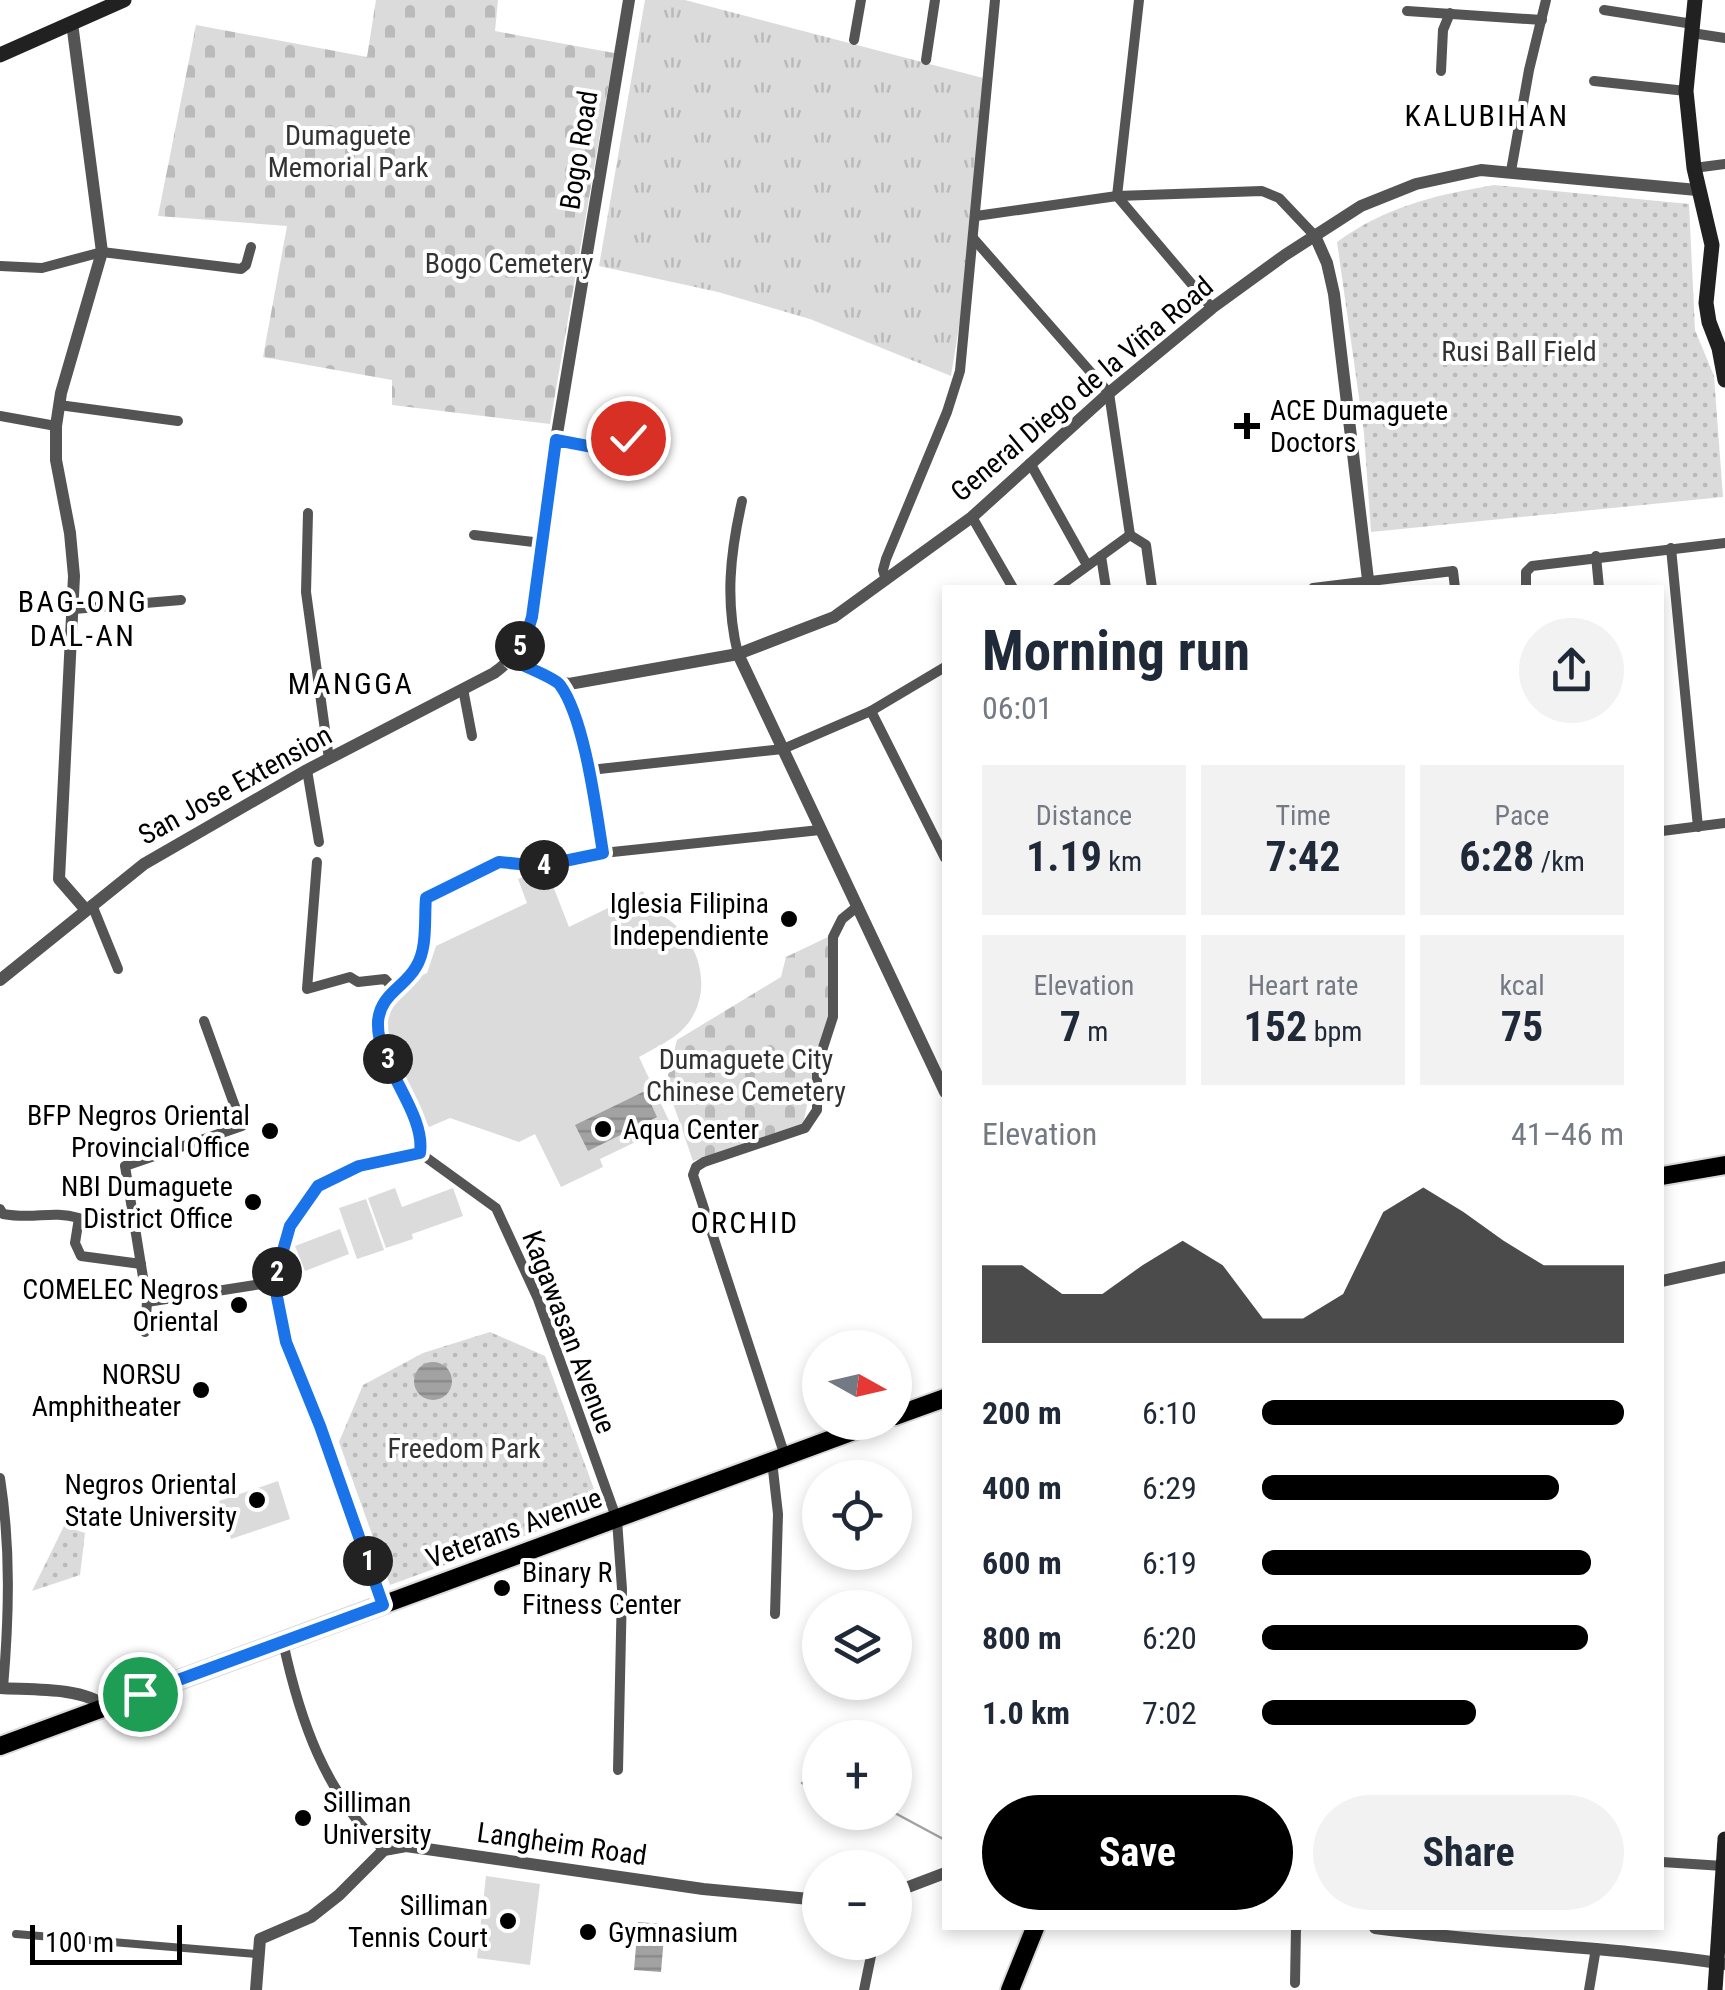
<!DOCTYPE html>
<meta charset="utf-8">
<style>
:root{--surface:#fff;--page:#f2f2f3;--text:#1f2937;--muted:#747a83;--accent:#000}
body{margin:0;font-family:"Roboto Condensed",sans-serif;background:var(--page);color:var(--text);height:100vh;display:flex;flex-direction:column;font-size:38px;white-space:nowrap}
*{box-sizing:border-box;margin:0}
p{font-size:32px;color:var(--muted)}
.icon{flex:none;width:55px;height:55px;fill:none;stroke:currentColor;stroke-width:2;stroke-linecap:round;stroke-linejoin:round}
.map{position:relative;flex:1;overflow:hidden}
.side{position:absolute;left:942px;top:585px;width:722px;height:1345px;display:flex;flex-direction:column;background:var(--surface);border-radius:0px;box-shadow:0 5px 15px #0003}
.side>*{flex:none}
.needle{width:65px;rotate:98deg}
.buttons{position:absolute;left:802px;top:1330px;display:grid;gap:20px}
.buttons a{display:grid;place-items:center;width:110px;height:110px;border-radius:50%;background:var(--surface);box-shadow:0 5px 15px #0003;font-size:50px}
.scale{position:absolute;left:30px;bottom:25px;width:152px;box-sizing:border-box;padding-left:10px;border:5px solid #000;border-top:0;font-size:28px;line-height:35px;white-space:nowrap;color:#000;-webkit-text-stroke:8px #fff;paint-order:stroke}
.pin{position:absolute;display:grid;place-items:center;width:85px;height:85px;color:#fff;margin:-42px;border:5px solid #fff;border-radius:50%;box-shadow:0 2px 10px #0007}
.km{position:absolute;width:50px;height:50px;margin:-25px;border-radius:50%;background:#222;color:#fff;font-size:28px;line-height:50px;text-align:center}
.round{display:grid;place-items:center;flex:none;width:105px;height:105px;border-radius:52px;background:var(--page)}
.summary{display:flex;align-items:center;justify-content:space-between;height:170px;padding:0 40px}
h1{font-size:55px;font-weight:700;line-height:75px}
.metrics{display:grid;grid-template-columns:repeat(3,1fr);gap:15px;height:170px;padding:10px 40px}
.metrics div{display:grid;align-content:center;border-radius:0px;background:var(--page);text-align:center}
.metrics b{font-size:42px;font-weight:700}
.metrics small{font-size:28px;font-weight:400}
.metrics p{font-size:28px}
.chart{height:280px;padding:20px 40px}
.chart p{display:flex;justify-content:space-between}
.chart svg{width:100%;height:180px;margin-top:10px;fill:var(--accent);opacity:.7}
.action{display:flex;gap:20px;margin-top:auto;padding:20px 40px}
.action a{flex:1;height:115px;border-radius:60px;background:var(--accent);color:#fff;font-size:40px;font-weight:700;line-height:115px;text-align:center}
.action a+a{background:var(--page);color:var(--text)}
ul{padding:0 40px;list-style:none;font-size:32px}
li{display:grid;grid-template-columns:160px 120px 1fr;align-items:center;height:75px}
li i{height:25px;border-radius:12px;background:var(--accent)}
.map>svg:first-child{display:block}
.grass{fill:url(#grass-tufts)}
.cemetery{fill:url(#cemetery-stones)}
.park{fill:url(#park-dots)}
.pitch{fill:#dbdbdb}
.water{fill:url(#water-rules)}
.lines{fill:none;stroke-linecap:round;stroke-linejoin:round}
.stream{stroke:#a2a2a2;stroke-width:2.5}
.primary-casing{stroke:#dbdbdb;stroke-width:22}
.trunk-casing{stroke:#dbdbdb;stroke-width:22}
.pedestrian{stroke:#545454;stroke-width:8}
.minor{stroke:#545454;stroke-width:10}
.tertiary{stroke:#545454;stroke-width:12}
.secondary{stroke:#212121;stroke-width:15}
.primary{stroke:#000;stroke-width:18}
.trunk{stroke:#000;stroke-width:18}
.route-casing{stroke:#fff;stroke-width:20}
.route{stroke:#1a73e8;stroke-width:12}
.poi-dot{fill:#000;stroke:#fff;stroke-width:4}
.labels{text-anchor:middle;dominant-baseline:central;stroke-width:8;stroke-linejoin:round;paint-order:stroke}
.park-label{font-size:28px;fill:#323232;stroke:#fff}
.street-label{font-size:28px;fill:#000;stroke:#fff}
.poi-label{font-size:28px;fill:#000;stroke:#fff;text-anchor:end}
.neighbourhood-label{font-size:30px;letter-spacing:2.5px;fill:#000;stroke:#fff}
</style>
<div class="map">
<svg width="1725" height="1990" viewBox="0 0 1725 1990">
<defs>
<pattern id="grass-tufts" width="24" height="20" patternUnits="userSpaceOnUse" patternTransform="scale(2.5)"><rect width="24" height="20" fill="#dbdbdb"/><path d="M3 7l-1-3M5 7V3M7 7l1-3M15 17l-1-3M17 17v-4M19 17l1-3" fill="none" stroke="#bababa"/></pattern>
<pattern id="cemetery-stones" width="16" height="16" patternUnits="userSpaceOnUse" patternTransform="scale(2.5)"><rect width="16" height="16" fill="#dbdbdb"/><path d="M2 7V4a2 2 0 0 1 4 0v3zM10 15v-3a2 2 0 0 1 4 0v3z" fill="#bababa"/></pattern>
<pattern id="park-dots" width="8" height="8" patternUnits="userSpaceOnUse" patternTransform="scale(2.5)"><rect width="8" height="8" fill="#dbdbdb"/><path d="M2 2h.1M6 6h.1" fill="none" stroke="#bababa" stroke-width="1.8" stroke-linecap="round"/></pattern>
<pattern id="water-rules" width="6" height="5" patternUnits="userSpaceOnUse" patternTransform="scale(2.5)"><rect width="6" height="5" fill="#a2a2a2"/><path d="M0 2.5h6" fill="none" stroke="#8a8a8a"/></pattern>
</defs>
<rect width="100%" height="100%" fill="#fff"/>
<polygon class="grass" points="645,0 685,0 983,78 969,264 951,376 810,319 718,292 599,266"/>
<g class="cemetery">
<polygon points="376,0 498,0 495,31 614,53 550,424 392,405 392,380 263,357 287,226 158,216 196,25 367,57"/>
<polygon points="828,937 829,1022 819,1050 803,1124 693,1161 666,1083 677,1040 781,977 786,957"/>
</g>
<g class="park">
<path d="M1494,185L1689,204L1695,330L1714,376L1723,497L1371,532L1364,433L1337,242C1385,207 1435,195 1494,185Z"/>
<polygon points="490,1332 545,1356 601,1508 390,1585 339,1442 363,1385 423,1353"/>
<polygon points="64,1526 85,1533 80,1575 32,1591"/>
</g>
<g class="pitch">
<path d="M546,868L569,927L643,891L652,911C696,926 719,989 685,1027C673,1040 655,1048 639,1057L671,1125L600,1159L603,1167L561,1187L535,1134L519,1142L450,1118L429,1127L387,1045L388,1021L381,1018L393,988L427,973L436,946L527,903L518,879Z"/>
<polygon points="395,1188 402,1207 453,1188 463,1216 412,1234 413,1239 386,1248 368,1198"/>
<polygon points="366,1199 384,1250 357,1259 339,1208"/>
<polygon points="340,1229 349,1254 305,1271 295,1246"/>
<polygon points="278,1481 290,1519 231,1539 219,1501"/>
<polygon points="486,1876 540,1884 530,1965 477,1958"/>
</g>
<g class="water">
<polygon points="645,1091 657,1117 588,1151 575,1125"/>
<circle cx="433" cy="1381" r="19"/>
<polygon points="638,1922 665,1924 661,1972 634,1970"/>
</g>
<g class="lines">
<g class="stream">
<polyline points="802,1783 820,1792"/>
<polyline points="893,1812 945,1840"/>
</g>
<g class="primary-casing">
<g id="primary">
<polyline points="895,1416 945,1398"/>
<polyline points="0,1746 878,1422"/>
</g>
</g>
<g class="trunk-casing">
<g id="trunk">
<polyline points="1662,1176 1725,1165"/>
<polyline points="1010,1990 1035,1928"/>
</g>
</g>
<polyline class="pedestrian" points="16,1934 257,1954"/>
<g class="minor">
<polyline points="1139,0 1117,196 1212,308"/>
<polyline points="1604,10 1693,24"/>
<polyline points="1407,11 1542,20"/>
<polyline points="1692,33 1725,38"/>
<polyline points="854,40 861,0"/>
<polyline points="926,60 935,0"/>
<polyline points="1441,71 1443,30 1450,13"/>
<polyline points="1594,81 1686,91"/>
<polyline points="1694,168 1725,164"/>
<polyline points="1511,171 1529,70 1546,0"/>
<polyline points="976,216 1117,196 1262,191 1279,198 1315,236"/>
<polyline points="973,238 1109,393 1130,535"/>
<polyline points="0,266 42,268 102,252 241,269 246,265 251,247"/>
<polyline points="59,405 178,421"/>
<polyline points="0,416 56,426"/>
<polyline points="556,440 624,451 634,413 653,413"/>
<polyline points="1030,463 1087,565"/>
<polyline points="308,513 306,592 329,759"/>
<polyline points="972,517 1013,588"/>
<polyline points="474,535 542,543"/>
<polyline points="1130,535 1146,545 1152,588"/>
<polyline points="1671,548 1698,827"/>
<polyline points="1101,556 1106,588"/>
<polyline points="1596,556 1599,588"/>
<polyline points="886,580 883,570 886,559 947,412 960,371 995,0"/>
<polyline points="1057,588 1130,535"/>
<polyline points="1313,588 1453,571 1455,588"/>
<polyline points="1526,588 1526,572 1532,566 1725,543"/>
<polyline points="74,609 181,600"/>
<path d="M738,654C725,601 730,554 742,501"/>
<path d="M557,681C586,734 594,794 603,853"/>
<polyline points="463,689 472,736"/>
<polyline points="871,711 945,858"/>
<polyline points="307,770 319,842"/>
<polyline points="590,770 783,749 871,711 945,667"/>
<polyline points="1662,831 1725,823"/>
<polyline points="317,862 307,989 350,977 358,982 385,979 393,988"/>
<polyline points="92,905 118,969"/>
<path d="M420,1153C426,1118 385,1068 378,1030C373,998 403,989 416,967C427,948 424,918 426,898L499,862L539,866L603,853L820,830"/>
<path d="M0,1209L3,1214C35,1220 50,1210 79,1218L75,1243L81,1256L141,1264"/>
<polyline points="147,1302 274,1282"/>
<polyline points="145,1332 147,1302 125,1166 242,1126 204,1021"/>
<polyline points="785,1456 693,1175 696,1167 704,1162 805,1128 817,1110 817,1066 833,1017 833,937 842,919 858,906"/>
<polyline points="772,1461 778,1514 775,1614"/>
<path d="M0,1478C11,1548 9,1617 3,1688"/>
<polyline points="383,1605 320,1427 286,1342 274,1282 289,1226 318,1186 359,1166 420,1153 496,1208 538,1299 617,1520 622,1589 618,1770"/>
<path d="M283,1642C300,1721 325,1793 384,1850"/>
<polyline points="1662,1862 1723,1866"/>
<polyline points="1295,1983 1296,1928"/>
<polyline points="864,1990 872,1951"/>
<polyline points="1589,1990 1596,1948"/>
</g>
<g class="tertiary">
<polyline points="72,23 102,252 61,393 56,426 56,460 70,533 74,576 59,879 86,910"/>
<polyline points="1315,236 1327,263 1334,294 1369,588"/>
<polyline points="738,654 945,1092"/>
<polyline points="512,660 546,678 569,684 738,654 834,617 972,517 1109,393 1212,308 1285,255 1361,206 1416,184 1481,170 1697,190"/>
<path d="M0,980L144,864L307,770L494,673C514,659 526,641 532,617L556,440L629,0"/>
<polyline points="1662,1281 1725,1267"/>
<path d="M0,1688C28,1690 83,1687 104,1706"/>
<polyline points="895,1892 945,1873"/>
<path d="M1375,1928C1491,1944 1609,1946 1725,1964"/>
<polyline points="256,1990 260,1939 311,1917 339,1895 384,1850 406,1846 703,1889 820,1900"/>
</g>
<g class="secondary">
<polyline points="1695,0 1686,91 1694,168 1712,245 1706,303 1709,322 1719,348 1725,380"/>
<polyline points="0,55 124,0"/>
<polyline points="1715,1990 1725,1839"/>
</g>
<use href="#primary" class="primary"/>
<use href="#trunk" class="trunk"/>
</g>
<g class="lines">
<g class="route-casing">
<path id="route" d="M140,1694L383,1605L320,1426L286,1342L274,1282L290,1226L318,1186L359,1166L420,1153C426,1112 376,1065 378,1022C380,994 404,988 416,967C428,948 424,918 426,898L499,862L540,866L603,853C596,810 585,719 560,685C555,678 523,666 512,660L528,630L532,617L556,440L619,452L625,450L628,438"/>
</g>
<use href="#route" class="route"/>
</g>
<g class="poi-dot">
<path d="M1242 411h10v10h10v10h-10v10h-10v-10h-10v-10h10z"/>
<circle cx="789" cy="919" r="10"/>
<circle cx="603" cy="1129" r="10"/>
<circle cx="270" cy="1131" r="10"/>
<circle cx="253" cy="1202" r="10"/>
<circle cx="239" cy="1305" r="10"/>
<circle cx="201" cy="1390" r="10"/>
<circle cx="257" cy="1500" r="10"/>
<circle cx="502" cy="1588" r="10"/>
<circle cx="303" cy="1818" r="10"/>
<circle cx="508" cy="1921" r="10"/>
<circle cx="588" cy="1932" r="10"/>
</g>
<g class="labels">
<g class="park-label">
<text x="348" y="135">Dumaguete<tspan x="348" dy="32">Memorial Park</tspan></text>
<text x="509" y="263">Bogo Cemetery</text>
<text x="1519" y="351">Rusi Ball Field</text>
<text x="746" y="1059">Dumaguete City<tspan x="746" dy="32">Chinese Cemetery</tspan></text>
<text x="464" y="1448">Freedom Park</text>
</g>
<g class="street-label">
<text transform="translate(579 150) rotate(-81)">Bogo Road</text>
<text transform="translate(1082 389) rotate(-40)">General Diego de la Viña Road</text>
<text transform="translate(235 785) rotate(-29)">San Jose Extension</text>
<text transform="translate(569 1332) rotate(69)">Kagawasan Avenue</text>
<text transform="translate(514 1528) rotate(-20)">Veterans Avenue</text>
<text transform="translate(562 1844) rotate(8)">Langheim Road</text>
</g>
<g class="poi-label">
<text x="1270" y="410" text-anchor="start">ACE Dumaguete<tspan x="1270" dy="32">Doctors</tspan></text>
<text x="769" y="903">Iglesia Filipina<tspan x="769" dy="32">Independiente</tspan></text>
<text x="250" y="1115">BFP Negros Oriental<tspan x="250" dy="32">Provincial Office</tspan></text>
<text x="623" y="1129" text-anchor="start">Aqua Center</text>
<text x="233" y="1186">NBI Dumaguete<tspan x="233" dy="32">District Office</tspan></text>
<text x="219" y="1289">COMELEC Negros<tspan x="219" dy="32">Oriental</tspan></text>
<text x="181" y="1374">NORSU<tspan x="181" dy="32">Amphitheater</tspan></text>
<text x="237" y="1484">Negros Oriental<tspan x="237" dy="32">State University</tspan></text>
<text x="522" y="1572" text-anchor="start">Binary R<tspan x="522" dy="32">Fitness Center</tspan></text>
<text x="323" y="1802" text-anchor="start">Silliman<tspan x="323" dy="32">University</tspan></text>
<text x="488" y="1905">Silliman<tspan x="488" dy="32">Tennis Court</tspan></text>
<text x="608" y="1932" text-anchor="start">Gymnasium</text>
</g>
<g class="neighbourhood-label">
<text x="1487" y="115">KALUBIHAN</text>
<text x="83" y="601">BAG-ONG<tspan x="83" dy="34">DAL-AN</tspan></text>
<text x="351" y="683">MANGGA</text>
<text x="745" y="1222">ORCHID</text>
</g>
</g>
</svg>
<div class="buttons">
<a><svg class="needle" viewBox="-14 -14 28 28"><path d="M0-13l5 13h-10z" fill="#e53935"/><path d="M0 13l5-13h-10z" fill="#747a83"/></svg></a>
<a><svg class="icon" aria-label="locate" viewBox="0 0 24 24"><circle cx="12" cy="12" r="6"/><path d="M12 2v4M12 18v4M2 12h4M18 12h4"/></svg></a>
<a><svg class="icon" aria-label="layers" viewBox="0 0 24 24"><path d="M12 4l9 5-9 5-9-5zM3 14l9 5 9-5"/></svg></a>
<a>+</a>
<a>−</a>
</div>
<div class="scale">100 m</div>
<div class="pin" style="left:140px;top:1694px;background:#1e9e55"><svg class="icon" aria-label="arrive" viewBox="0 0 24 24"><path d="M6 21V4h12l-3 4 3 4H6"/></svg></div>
<div class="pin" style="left:628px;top:438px;background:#d93025"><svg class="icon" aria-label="check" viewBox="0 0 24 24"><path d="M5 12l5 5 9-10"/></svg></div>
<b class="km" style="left:368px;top:1561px">1</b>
<b class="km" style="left:277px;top:1272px">2</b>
<b class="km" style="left:388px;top:1059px">3</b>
<b class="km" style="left:544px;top:865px">4</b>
<b class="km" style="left:520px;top:646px">5</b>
<section class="side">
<div class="summary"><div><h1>Morning run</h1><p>06:01</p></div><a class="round"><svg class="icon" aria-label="share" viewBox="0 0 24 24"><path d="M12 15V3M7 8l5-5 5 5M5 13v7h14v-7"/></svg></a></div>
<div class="metrics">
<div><p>Distance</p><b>1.19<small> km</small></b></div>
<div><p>Time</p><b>7:42</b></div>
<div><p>Pace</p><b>6:28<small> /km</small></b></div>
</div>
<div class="metrics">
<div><p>Elevation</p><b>7<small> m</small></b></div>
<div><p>Heart rate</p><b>152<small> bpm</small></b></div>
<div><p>kcal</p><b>75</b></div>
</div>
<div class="chart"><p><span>Elevation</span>41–46 m</p>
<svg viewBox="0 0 160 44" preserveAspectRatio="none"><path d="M0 44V25L10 25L20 32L30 32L40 25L50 19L60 25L70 38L80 38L90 32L100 12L110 6L120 12L130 19L140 25L150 25L160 25V44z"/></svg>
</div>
<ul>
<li><b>200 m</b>6:10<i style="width:100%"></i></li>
<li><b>400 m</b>6:29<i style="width:82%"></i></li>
<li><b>600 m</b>6:19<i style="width:91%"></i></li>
<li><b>800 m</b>6:20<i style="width:90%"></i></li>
<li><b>1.0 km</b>7:02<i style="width:59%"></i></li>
</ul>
<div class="action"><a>Save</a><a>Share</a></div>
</section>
</div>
